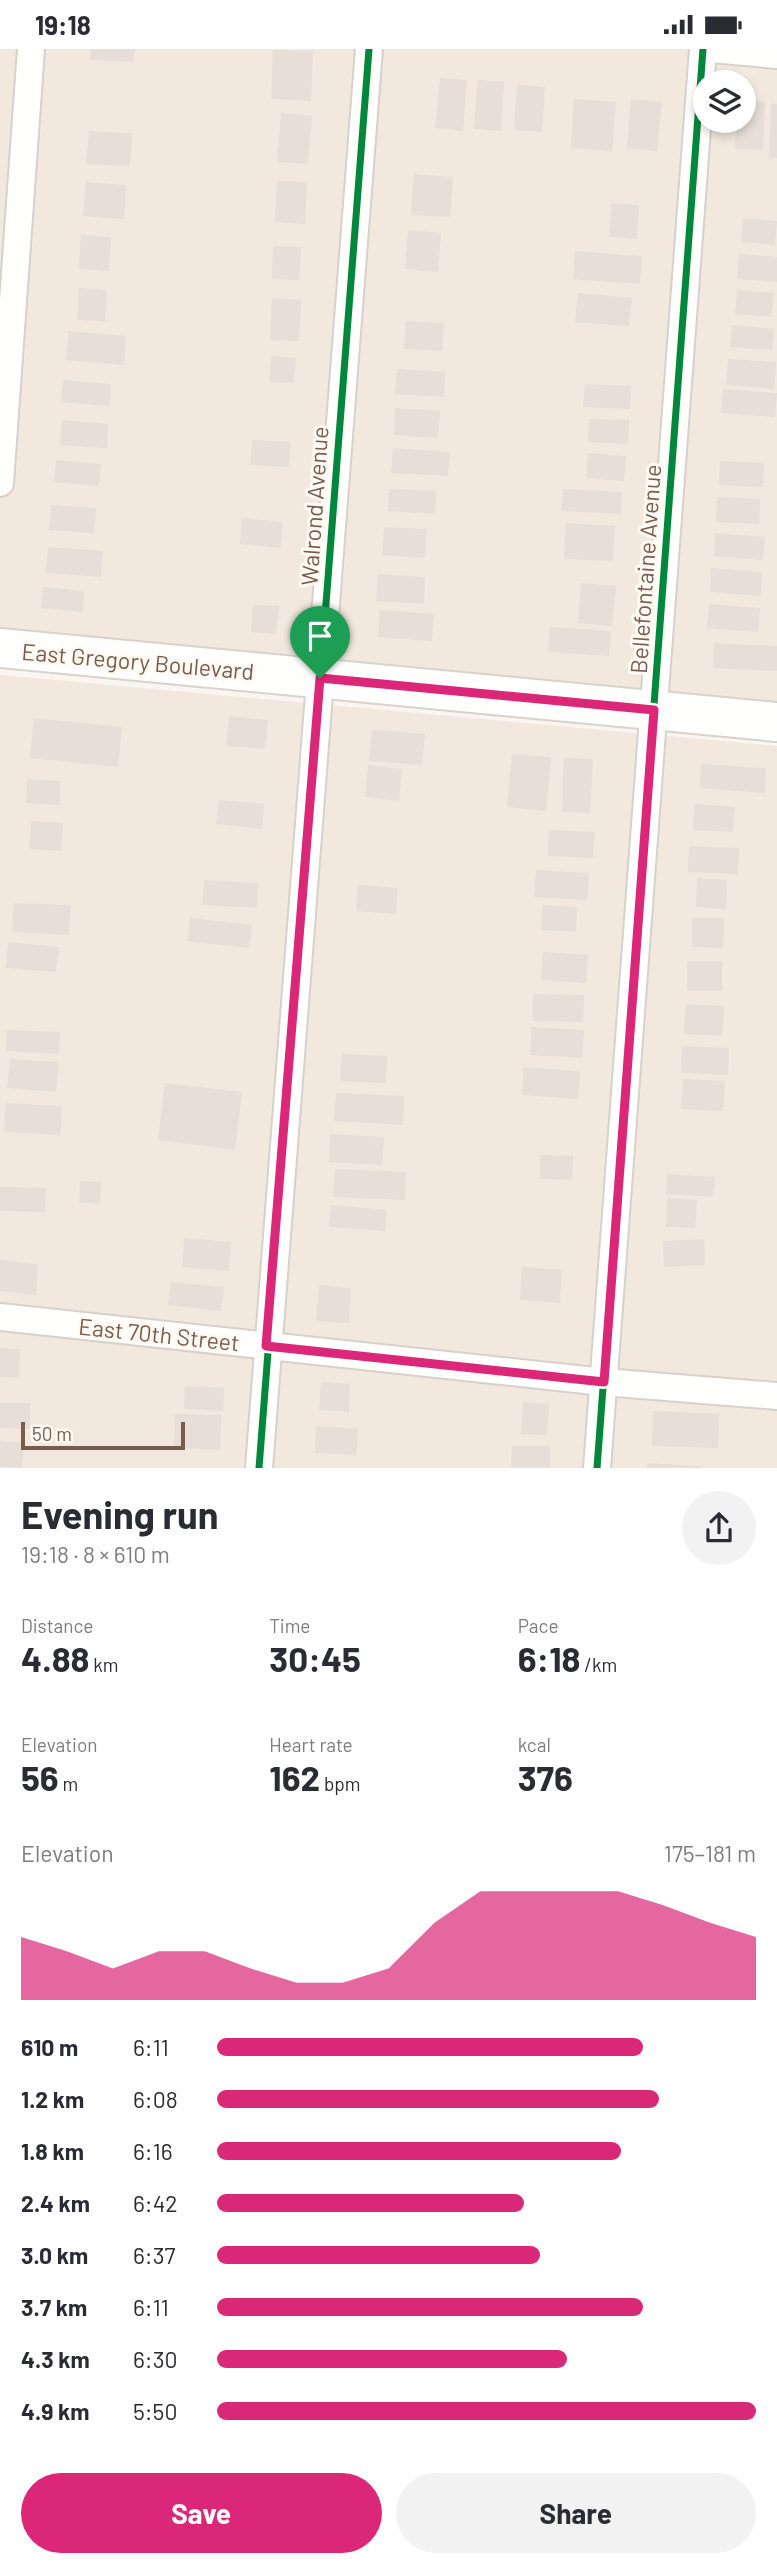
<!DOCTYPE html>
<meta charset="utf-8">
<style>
:root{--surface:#fff;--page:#f2f2f3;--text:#2b2b33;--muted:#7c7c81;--accent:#db2777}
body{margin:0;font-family:Barlow,sans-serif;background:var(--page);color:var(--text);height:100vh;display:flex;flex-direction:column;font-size:26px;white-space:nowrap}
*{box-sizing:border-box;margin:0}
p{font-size:23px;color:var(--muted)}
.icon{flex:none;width:38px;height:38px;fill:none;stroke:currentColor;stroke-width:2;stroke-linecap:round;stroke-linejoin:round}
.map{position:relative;height:1419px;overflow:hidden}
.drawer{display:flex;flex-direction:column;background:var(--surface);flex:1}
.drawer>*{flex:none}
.fabs{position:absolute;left:693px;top:21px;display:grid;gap:14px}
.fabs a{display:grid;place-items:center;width:63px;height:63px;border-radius:50%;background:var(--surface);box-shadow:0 4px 10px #0003;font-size:35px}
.scale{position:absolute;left:21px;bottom:18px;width:164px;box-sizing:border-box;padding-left:7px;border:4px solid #7a5c4d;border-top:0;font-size:19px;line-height:24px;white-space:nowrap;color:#7a5c4d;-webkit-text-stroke:5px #fffaf3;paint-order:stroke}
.pin{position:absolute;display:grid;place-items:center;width:60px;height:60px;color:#fff;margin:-72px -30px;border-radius:50% 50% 50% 0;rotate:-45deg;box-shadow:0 0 7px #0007}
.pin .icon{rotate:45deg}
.round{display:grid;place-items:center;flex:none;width:74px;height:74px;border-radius:37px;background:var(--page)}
.head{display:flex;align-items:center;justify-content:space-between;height:119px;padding:0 21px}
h1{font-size:38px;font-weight:700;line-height:52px}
.figures{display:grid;grid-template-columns:repeat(3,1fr);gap:10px;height:119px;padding:7px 21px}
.figures div{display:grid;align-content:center}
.figures b{font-size:35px;font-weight:700}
.figures small{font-size:19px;font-weight:400}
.figures p{font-size:19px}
.chart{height:196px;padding:14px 21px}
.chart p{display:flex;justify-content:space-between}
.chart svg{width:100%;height:126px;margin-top:7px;fill:var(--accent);opacity:.7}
.action{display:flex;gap:14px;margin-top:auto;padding:14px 21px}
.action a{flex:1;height:80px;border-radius:42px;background:var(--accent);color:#fff;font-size:28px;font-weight:700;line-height:80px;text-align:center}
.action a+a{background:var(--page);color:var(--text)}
ul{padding:0 21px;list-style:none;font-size:23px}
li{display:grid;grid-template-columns:112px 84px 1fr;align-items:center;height:52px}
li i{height:18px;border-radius:9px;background:var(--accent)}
.status{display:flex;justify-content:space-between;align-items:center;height:49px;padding:0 35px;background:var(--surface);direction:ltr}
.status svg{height:19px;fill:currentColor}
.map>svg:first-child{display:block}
.residential{fill:#f2e8de;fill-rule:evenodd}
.building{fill:#e6ded7}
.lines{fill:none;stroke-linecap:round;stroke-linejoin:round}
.street-casing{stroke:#d7d1cb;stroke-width:30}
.secondary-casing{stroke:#d9d2cb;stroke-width:42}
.street{stroke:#fefefd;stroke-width:26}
.secondary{stroke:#fefefd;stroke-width:38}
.cycleway-casing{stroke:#fffaf3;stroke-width:11}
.cycleway{stroke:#00873e;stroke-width:7}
.route-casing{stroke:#fff;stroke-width:14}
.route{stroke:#db2777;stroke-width:9}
.labels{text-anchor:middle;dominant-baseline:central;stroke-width:6;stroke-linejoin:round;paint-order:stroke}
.street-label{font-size:23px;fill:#7a5c4d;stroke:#fffaf3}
</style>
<div class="status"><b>19:18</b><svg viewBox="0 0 49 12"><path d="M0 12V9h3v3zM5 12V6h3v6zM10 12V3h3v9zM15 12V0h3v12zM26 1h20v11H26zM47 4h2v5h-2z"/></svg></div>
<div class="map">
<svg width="777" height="1419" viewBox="0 0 777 1419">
<rect width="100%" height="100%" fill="#f9f5f0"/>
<g class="residential">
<path d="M0,0H777V654L0,581ZM705,33H744V72H705Z"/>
<polygon points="0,626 777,697 777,1419 0,1419"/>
</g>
<g class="building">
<polygon points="90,0 135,0 134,13 90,11"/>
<polygon points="273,1 313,2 311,52 271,50"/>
<polygon points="440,29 467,31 463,82 435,79"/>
<polygon points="478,31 504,33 501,82 474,80"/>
<polygon points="517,36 545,38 542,83 514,81"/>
<polygon points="574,50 616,53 612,102 571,99"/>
<polygon points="631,50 662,53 657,102 627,99"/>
<polygon points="744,52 765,53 763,101 735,100 737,72 744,72"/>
<polygon points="771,54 777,55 777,109 769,108"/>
<polygon points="281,64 312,67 308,115 277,113"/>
<polygon points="89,82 132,84 130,117 86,115"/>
<polygon points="414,125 453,128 450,168 411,166"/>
<polygon points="277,132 307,133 305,175 275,173"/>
<polygon points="86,133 126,136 124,170 83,167"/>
<polygon points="612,154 639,156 637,190 609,188"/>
<polygon points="743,169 777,172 775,196 741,193"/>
<polygon points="408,181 441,184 438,223 405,220"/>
<polygon points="81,186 111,188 109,222 79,220"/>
<polygon points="273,197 301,198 299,231 272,230"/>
<polygon points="575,202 642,207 640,235 573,230"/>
<polygon points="739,205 777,208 777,233 737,230"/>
<polygon points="79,239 107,241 105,273 77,271"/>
<polygon points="737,241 774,244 771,268 735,265"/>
<polygon points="578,244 632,249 629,277 575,273"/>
<polygon points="272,249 301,251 299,292 270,291"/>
<polygon points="406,272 444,274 442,302 404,300"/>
<polygon points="732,276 774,280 772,301 730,298"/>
<polygon points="69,282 126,287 124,316 66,311"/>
<polygon points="271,307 296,309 293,334 269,333"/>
<polygon points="728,310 776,313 774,340 726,336"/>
<polygon points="397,320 445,323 444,348 395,345"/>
<polygon points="63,331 111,335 110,357 61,353"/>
<polygon points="585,335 631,337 630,360 583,358"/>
<polygon points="723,340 777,344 775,368 721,364"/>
<polygon points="395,359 440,362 438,389 394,386"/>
<polygon points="589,370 629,371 628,395 588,393"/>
<polygon points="62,371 108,375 107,399 60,396"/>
<polygon points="252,391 291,393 289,418 251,416"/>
<polygon points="393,399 450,403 448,427 391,424"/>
<polygon points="588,404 626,407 624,432 586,429"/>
<polygon points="56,411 101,415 99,437 54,433"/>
<polygon points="720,412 764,414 763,438 719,436"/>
<polygon points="389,440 436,442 435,465 388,462"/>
<polygon points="563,440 622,443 621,465 561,462"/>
<polygon points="717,448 760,450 759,475 716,473"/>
<polygon points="51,456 96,459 94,484 49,481"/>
<polygon points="242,469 283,473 281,499 240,495"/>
<polygon points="566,474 615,477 613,512 564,510"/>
<polygon points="384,478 427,480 425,509 382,506"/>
<polygon points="715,484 765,488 763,511 714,507"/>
<polygon points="48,498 103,502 101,528 46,524"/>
<polygon points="711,519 762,523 761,547 710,543"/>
<polygon points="378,525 425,528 424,555 376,552"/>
<polygon points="581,534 616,537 612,577 578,574"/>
<polygon points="43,538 84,542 83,563 41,559"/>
<polygon points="709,555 760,559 758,583 707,579"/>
<polygon points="253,556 279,557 276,585 251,583"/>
<polygon points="380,561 434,565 432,592 378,588"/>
<polygon points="550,578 611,582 609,607 548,603"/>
<polygon points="714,594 777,597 777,622 713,619"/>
<polygon points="229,667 268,671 265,700 226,697"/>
<polygon points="34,669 122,678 118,718 30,709"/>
<polygon points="372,681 425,685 422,716 369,712"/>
<polygon points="512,705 551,708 546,762 507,758"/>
<polygon points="564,709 593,710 590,764 562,763"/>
<polygon points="701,715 766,719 765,744 700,739"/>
<polygon points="368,716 402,720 399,752 365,748"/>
<polygon points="27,730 60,732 60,756 26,754"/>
<polygon points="219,751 264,755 262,780 216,775"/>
<polygon points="694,755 735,758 733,783 693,781"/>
<polygon points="31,772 63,774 61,802 29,800"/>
<polygon points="549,781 595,783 593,809 548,807"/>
<polygon points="689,797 739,799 738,825 688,823"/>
<polygon points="536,821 589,824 587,851 534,848"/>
<polygon points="697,829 727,831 726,860 696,858"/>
<polygon points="204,831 258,834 257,859 203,856"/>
<polygon points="358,836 397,839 396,865 356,862"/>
<polygon points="14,854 71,856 69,886 12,883"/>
<polygon points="543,856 577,858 576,883 541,881"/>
<polygon points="190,869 252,876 249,899 188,892"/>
<polygon points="692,869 724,869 723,899 692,898"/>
<polygon points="8,893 59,898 56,923 6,919"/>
<polygon points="543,903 588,906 586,934 541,931"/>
<rect x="687" y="912" width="35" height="30"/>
<polygon points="533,945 584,946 583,973 533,972"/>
<polygon points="686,955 724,957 722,987 684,985"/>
<polygon points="532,978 584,981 582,1009 530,1006"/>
<polygon points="7,981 60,983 59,1005 6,1002"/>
<polygon points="682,997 729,999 728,1026 681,1024"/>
<polygon points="342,1005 387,1007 386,1034 340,1032"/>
<polygon points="10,1010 59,1013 56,1043 7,1039"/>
<polygon points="524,1018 580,1022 578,1050 522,1046"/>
<polygon points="683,1030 725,1032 723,1062 681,1060"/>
<polygon points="165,1034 242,1043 235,1101 158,1091"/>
<polygon points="336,1044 404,1047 403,1076 334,1072"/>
<polygon points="6,1054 62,1057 60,1086 4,1083"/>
<polygon points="330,1085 384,1088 382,1116 329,1113"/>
<polygon points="540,1106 573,1107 572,1131 540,1130"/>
<polygon points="335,1120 406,1123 405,1151 333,1148"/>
<polygon points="667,1125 715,1128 713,1148 666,1145"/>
<polygon points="80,1132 101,1133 100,1155 79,1153"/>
<polygon points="0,1138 46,1139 45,1163 0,1162"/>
<polygon points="667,1149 697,1151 695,1179 666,1178"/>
<polygon points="331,1156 387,1161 385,1182 329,1178"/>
<polygon points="184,1189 231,1193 229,1222 182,1218"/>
<polygon points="704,1190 705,1216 664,1218 663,1192"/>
<polygon points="0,1211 38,1215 36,1246 0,1242"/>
<polygon points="522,1218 562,1221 560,1254 520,1251"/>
<polygon points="171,1233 224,1238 221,1262 168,1256"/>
<polygon points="319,1236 351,1239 349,1274 316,1272"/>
<polygon points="0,1299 20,1300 19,1329 0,1328"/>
<polygon points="321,1333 350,1335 349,1363 319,1361"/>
<polygon points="185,1337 224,1339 223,1362 184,1360"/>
<polygon points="523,1353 549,1355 547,1386 521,1385"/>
<polygon points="0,1354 30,1354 30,1380 0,1379"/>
<polygon points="653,1362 719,1365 718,1399 652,1397"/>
<polygon points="175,1365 221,1366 220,1401 174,1399"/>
<polygon points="316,1377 358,1380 356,1406 315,1404"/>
<polygon points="0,1392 24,1394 22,1419 0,1418"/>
<polygon points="512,1397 550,1397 550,1419 511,1419"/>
<polygon points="647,1414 701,1417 701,1419 647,1419"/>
</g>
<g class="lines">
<g class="street-casing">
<g id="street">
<polyline points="712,0 777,6"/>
<polyline points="0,434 31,0"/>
<polyline points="0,1268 604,1333 777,1347"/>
<polyline points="259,1419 369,0"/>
<polyline points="597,1419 703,0"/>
</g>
</g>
<g class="secondary-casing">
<polyline id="secondary" points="0,599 777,673"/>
</g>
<use href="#street" class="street"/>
<use href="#secondary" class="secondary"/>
<g class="cycleway-casing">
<g id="cycleway">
<polyline points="259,1419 369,0"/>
<polyline points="597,1419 703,0"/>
</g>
</g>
<use href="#cycleway" class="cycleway"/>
</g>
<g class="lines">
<g class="route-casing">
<polygon id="route" points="320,629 654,661 604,1333 266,1297"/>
</g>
<use href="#route" class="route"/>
</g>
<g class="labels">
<g class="street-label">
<text transform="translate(314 457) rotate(-86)">Walrond Avenue</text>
<text transform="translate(645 520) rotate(-86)">Bellefontaine Avenue</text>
<text transform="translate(138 612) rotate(5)">East Gregory Boulevard</text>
<text transform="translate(159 1285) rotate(6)">East 70th Street</text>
</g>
</g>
</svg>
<div class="fabs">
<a><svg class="icon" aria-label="layers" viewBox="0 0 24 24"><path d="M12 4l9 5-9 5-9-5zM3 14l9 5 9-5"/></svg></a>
</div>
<div class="scale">50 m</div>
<div class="pin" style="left:320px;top:629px;background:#1e9e55"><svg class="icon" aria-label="arrive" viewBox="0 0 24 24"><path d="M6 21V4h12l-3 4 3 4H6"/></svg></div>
</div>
<section class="drawer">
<div class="head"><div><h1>Evening run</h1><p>19:18 · 8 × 610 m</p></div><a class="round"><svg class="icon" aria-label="share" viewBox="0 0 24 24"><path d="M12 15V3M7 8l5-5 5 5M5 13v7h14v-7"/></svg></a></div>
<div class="figures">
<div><p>Distance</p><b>4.88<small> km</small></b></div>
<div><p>Time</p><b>30:45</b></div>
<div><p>Pace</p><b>6:18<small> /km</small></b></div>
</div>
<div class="figures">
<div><p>Elevation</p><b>56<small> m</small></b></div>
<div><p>Heart rate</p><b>162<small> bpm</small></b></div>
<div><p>kcal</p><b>376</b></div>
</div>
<div class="chart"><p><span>Elevation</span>175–181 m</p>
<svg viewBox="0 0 160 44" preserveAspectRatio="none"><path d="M0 44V22L10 27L20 33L30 27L40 27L50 33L60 38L70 38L80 33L90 17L100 6L110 6L120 6L130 6L140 11L150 17L160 22V44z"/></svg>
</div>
<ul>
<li><b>610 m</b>6:11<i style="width:79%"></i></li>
<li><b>1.2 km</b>6:08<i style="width:82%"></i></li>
<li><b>1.8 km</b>6:16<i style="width:75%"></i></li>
<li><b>2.4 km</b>6:42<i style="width:57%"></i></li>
<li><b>3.0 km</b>6:37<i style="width:60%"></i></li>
<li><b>3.7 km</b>6:11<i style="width:79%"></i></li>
<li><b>4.3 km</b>6:30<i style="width:65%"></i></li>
<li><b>4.9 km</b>5:50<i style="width:100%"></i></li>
</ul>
<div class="action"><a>Save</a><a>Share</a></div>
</section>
